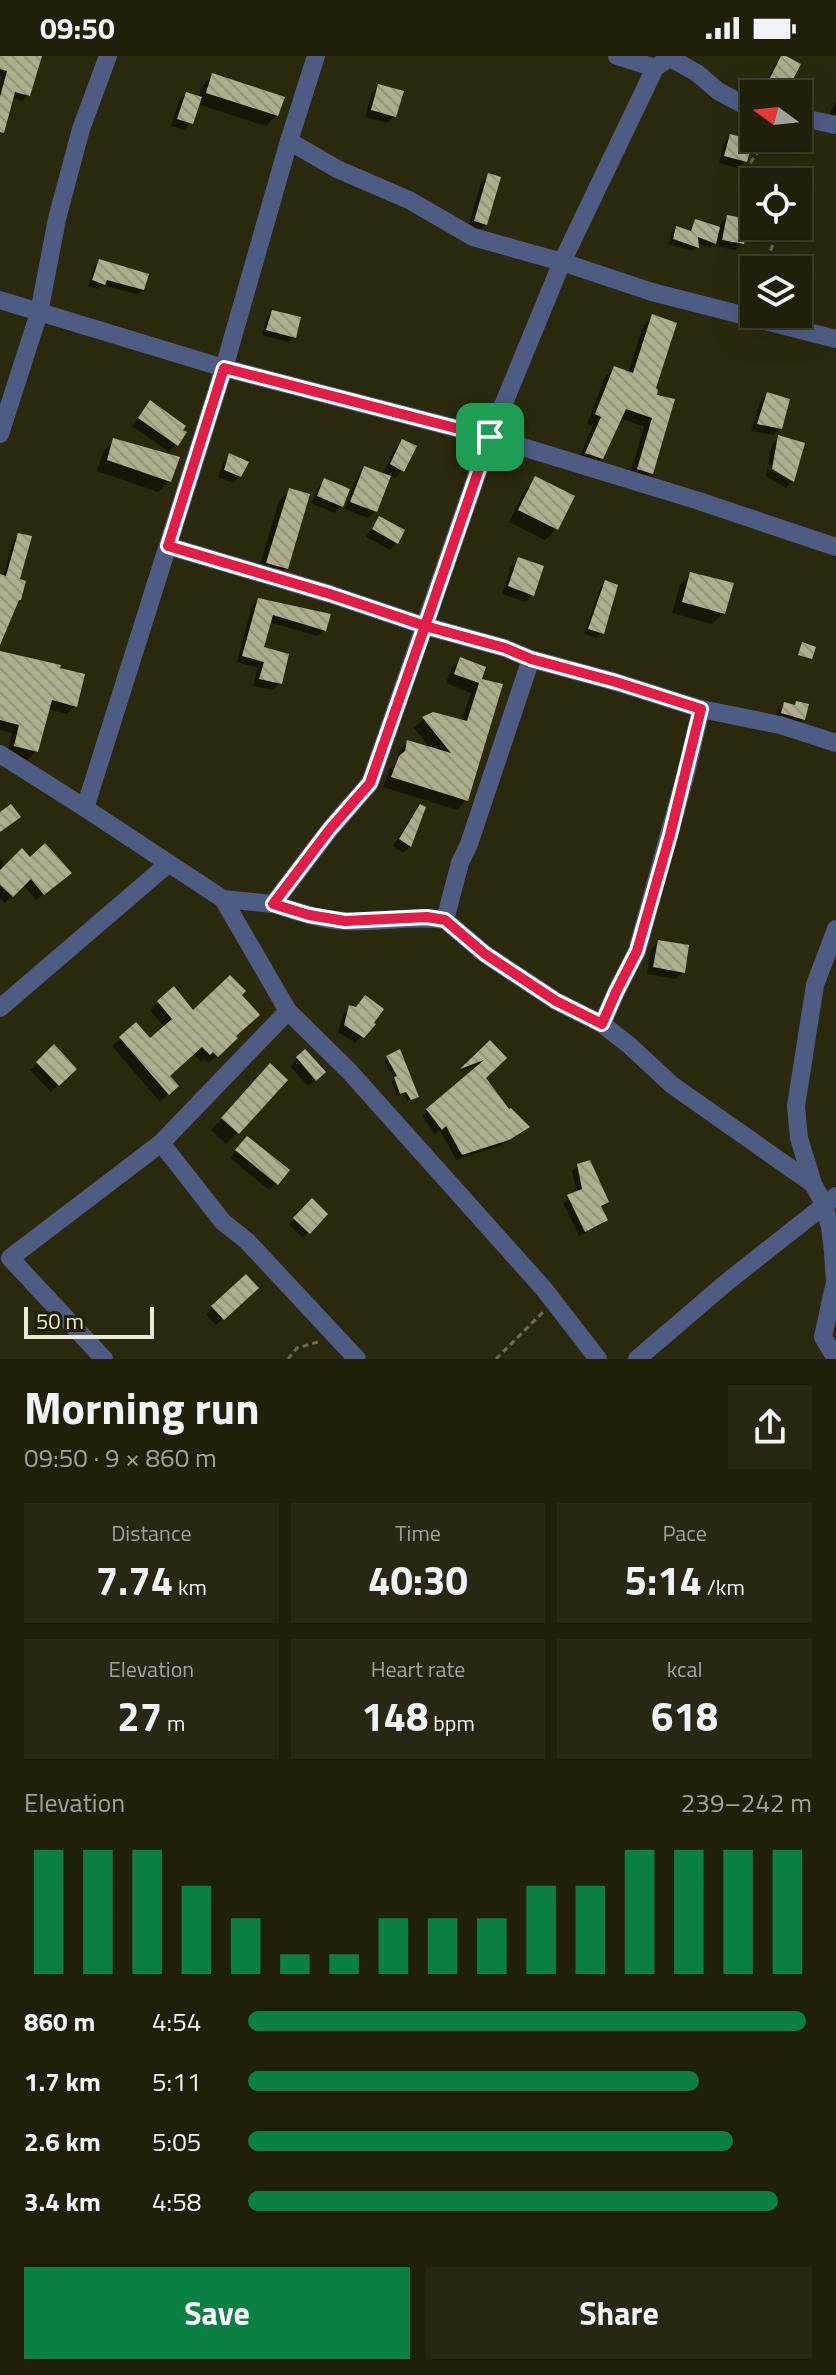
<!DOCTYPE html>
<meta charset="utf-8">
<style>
:root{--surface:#201f0a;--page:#282713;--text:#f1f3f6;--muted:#a2a29c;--line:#3d3d2b;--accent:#0b8043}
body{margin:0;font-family:"Titillium Web",sans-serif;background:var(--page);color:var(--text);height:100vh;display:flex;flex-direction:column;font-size:30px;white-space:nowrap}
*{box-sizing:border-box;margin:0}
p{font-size:26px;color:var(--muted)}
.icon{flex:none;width:44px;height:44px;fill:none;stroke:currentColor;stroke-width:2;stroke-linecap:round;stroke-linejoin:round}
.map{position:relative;height:1303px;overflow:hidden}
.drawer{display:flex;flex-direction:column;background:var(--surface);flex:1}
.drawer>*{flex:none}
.needle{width:52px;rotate:285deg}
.fabs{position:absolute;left:740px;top:24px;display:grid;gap:16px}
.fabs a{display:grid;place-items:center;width:72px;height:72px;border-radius:0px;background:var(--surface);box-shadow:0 8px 32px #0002,0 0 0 2px var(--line);font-size:40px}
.scale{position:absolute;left:24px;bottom:20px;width:130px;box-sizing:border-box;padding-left:8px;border:4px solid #e9e9d8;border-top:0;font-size:22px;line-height:28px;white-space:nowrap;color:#e9e9d8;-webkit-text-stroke:6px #211f04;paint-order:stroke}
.pin{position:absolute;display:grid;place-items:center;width:68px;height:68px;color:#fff;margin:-34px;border-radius:16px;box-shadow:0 4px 12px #0006}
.round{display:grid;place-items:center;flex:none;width:84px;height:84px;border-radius:0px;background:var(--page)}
.overview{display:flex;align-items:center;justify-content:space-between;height:136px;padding:0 24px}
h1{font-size:44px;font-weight:700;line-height:60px}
.stats{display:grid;grid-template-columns:repeat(3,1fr);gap:12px;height:136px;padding:8px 24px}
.stats div{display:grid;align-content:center;border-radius:0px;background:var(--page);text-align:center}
.stats b{font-size:40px;font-weight:700}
.stats small{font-size:22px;font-weight:400}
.stats p{font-size:22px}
.chart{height:224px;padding:16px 24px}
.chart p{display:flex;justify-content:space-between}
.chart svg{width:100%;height:144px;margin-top:8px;stroke:var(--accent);stroke-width:6}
.action{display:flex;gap:16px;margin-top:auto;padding:16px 24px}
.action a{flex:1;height:92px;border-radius:0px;background:var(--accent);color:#fff;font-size:32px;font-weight:700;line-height:92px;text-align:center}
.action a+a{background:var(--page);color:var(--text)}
ul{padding:0 24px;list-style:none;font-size:26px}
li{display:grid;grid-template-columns:128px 96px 1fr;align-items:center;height:60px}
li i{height:20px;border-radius:10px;background:var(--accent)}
.status{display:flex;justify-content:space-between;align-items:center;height:56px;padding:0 40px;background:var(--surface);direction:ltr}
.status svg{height:22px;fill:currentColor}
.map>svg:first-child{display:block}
.shadow{fill:#0007}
.building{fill:url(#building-back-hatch)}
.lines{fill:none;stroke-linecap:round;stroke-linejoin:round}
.path{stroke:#6c6b53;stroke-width:3;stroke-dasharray:6 4;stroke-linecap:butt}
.minor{stroke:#4e5c84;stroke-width:18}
.route-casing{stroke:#fff;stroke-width:16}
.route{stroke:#e11d48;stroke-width:10}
</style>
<div class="status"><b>09:50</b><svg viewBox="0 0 49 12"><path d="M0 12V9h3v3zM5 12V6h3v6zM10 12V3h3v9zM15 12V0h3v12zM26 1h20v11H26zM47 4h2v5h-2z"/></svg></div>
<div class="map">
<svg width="836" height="1303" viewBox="0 0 836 1303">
<defs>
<pattern id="building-back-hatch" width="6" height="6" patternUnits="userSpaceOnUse" patternTransform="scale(2)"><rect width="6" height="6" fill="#aead8d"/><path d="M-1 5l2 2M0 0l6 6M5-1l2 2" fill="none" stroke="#94937a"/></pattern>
</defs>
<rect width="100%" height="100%" fill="#2b290d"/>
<g class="shadow">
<polygon points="0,0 26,0 28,39 22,45 12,42 0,72 0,29 2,21 0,20"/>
<polygon points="783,0 788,30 780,37 764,29 776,7"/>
<polygon points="213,19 277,59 266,70 197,48 191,66 184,74 171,70 179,45 186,38 198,42 202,30"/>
<polygon points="379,30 395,60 387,67 365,61 372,37"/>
<polygon points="836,45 836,70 826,65"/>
<polygon points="731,80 745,105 738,112 719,107 724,87"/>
<polygon points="488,120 485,168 478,175 468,172 481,127"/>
<polygon points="728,161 742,187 735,194 716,190 717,184 710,192 696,187 697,191 692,195 669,188 671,177 676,172 688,176 695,165 720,173 720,168"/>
<polygon points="100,205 143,233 137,238 102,229 98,233 88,230 94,211"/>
<polygon points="272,256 294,281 288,286 262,279 267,261"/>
<polygon points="652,261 654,333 651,417 642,426 629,422 644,371 620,362 602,402 592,411 577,407 593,370 587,368 605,321 614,312 628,317 643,270"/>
<polygon points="767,338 780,372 773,379 751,375 760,346"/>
<polygon points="150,347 185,377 169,396 132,370"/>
<polygon points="779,381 793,425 791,426 791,422 768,408 772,388"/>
<polygon points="114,384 169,425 158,436 97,415 103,396"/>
<polygon points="403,386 403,414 395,422 389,418 375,455 368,462 345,453 351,437 347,435 341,450 334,457 311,447 318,431 325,424 351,436 358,419 365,412 382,419 395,393"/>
<polygon points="230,400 240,420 233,427 218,421 223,407"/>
<polygon points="767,412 791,426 786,432 766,420"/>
<polygon points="536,423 572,441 556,473 545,484 509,466 525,434"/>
<polygon points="290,434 286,512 275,523 257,518 279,445"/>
<polygon points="379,462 397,487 390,494 366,481"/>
<polygon points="19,479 15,548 0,585 0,520 3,521 13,485"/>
<polygon points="519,504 532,539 525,546 502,538 511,511"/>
<polygon points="691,518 724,557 712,568 672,557 680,529"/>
<polygon points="605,526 602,576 596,582 584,578 600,532"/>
<polygon points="259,544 324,574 317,580 269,566 262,593 280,627 273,634 253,630 258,612 237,606 252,550"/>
<polygon points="461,603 479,624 500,630 466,744 457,754 383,731 390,712 396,707 399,695 408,686 431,693 414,672 423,663 433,658 461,666 471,637 446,627 451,613"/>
<polygon points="58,613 75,650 67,658 47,653 36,695 28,704 7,698 12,677 0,674 0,616"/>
<polygon points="796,647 803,663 796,671 775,664 777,655 784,648 793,650"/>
<polygon points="420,751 410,790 403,797 393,790 413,758"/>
<polygon points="0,802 6,811 63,824 36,844 23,828 5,847 0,842"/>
<polygon points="658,886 683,916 676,923 647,918 651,893"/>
<polygon points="240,939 235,982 209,1007 204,1002 201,1006 193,997 168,1020 176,1030 160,1046 112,990 136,968 150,985 165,972 150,954 158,946 193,957"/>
<polygon points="350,952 362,980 355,987 338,976 343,959"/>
<polygon points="490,987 483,1022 508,1056 527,1071 501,1089 456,1104 440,1074 435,1078 422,1060 483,1007 461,1015"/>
<polygon points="54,991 74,1013 51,1036 30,1014"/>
<polygon points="305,995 323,1016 308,1030 290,1010"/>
<polygon points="388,1002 417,1040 414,1043 408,1046 403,1037 397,1040 392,1026 395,1023 385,1005"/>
<polygon points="259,1021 285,1024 226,1088 211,1074"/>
<polygon points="240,1089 276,1127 269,1134 230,1102"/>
<polygon points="578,1109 607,1146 600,1153 605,1164 600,1169 579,1180 563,1147 577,1137 572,1115"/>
<polygon points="312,1145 325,1158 303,1182 289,1169"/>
<polygon points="246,1221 256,1231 216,1269 206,1258"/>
</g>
<g class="building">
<polygon points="0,0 42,0 30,40 15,36 4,77 0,76 0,41 7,15 0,13"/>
<polygon points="781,0 786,0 801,8 789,31 770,22"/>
<polygon points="212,17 285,41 278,60 206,37"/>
<polygon points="378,28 404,35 396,61 371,54"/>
<polygon points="186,36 202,41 193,68 177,63"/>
<polygon points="730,78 753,84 747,106 724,100"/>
<polygon points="488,117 501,121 487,169 474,165"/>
<polygon points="727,159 749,163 744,188 722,184"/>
<polygon points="695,163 720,171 716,188 698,181 699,192 673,183 676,170 691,175"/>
<polygon points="99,203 149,218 144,234 107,224 105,229 92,224"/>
<polygon points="272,254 301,261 296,282 266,274"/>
<polygon points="652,258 677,267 656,332 658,334 657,339 675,343 653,418 637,413 652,362 626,353 603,403 585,397 601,361 595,358 614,310 633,317"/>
<polygon points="767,336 790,343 782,373 757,368"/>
<polygon points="150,344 186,370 183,374 187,376 178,390 138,362"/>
<polygon points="778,379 805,387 794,426 772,413"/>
<polygon points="113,382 180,401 171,426 107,404"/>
<polygon points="402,383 417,390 404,416 390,408"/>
<polygon points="229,397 249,406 241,421 224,414"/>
<polygon points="364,410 391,420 377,456 350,446"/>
<polygon points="535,420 575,440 558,474 518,454"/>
<polygon points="324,422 350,433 343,451 317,440"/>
<polygon points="289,432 310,438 288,513 266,507"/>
<polygon points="379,460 405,474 398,488 372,473"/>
<polygon points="18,477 32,480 20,523 26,525 21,544 19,544 0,589 0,518 6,520"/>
<polygon points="518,501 544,510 534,540 508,530"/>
<polygon points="690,516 734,527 725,558 682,546"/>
<polygon points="605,524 618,529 604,578 588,573"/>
<polygon points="258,542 331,558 326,575 273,559 264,591 289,598 282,628 259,623 264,606 242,600"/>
<polygon points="802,586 816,591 812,603 798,599"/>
<polygon points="0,595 61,609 60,612 85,618 77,651 52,644 38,696 14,690 19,669 0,664"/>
<polygon points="460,601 486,611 482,623 503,628 468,745 391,721 399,700 405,695 407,684 451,697 422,661 433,656 467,665 479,627 454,618"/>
<polygon points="796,645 809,648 805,664 781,657 784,646 795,649"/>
<polygon points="11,748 21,761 0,776 0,756"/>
<polygon points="420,748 426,751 411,791 399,783"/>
<polygon points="45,787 72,817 44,839 31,823 13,841 0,829 0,814 22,792 30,801"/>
<polygon points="658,884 689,889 685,917 653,911"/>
<polygon points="230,919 246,935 242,939 260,959 236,980 238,982 218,1001 213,996 210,999 202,991 170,1020 179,1030 169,1039 119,981 136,966 150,982 172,963 157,945 174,930 193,954"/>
<polygon points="365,939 384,953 374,967 376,968 364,982 344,969 349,949 356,951"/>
<polygon points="490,984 507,1002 486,1022 509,1053 511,1052 530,1071 509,1084 462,1099 446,1070 442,1074 426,1053 484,1004 460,1013"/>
<polygon points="54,988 77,1013 59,1030 36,1006"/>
<polygon points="305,993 326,1016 316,1025 296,1001"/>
<polygon points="400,993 419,1041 411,1044 406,1036 400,1038 394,1021 397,1020 386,1000"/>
<polygon points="270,1007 288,1024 239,1078 221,1062"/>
<polygon points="247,1080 290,1114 278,1129 235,1094"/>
<polygon points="590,1104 609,1146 601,1150 608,1164 585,1176 567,1139 582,1133 577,1108"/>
<polygon points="312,1142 328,1158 310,1178 293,1162"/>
<polygon points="246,1218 259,1232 224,1264 211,1250"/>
</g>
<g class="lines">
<g class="path">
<path d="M754,161L740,140C745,114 751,99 773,82"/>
<polyline points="767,214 767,203 779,174 774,170"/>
<polyline points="288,1303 297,1292 318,1286"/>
<polyline points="496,1303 543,1256"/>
</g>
<g class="minor">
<polyline points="617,0 655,12"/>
<polyline points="670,2 697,17 718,35 744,49 754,52"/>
<polyline points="798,61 836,69"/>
<polyline points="289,85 337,113 409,144 473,181 562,206 652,236 836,283"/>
<polyline points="0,244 224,312 490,381 696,444 836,491"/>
<polyline points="0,378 39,257 57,163 81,73 108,0"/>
<polyline points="168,490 330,538 425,570 505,592 531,603 469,788 460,807 445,864 485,898 556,945 602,968 629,989 672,1029 813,1128"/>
<polyline points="531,603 616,626 701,653 780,669 836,687"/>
<polyline points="0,698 85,752 223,843 288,955 349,1015 544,1233 598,1303"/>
<polyline points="85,752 224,312 289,85 316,0"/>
<polyline points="223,843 273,848 330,773 370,727 490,381 562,206 655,12 672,0"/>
<path d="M273,848C296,855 320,864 345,865C379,867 412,859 445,864"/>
<polyline points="0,952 168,808"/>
<polyline points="602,968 616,936 637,895 686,717 701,653"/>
<polyline points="161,1087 223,1166 247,1185 357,1303"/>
<polyline points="104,1303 10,1202 161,1087 288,955"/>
<polyline points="637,1303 727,1226 836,1140"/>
<polyline points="836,1303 823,1281 835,1226 833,1196 830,1171 824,1148 813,1128 799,1082 796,1050 815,929 836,873"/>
</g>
</g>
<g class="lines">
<g class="route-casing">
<polyline id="route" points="490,381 224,312 168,490 330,538 425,570 370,727 330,773 273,848 309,859 345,865 427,861 445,864 485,898 556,945 602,968 616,936 637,895 670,779 701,653 616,626 531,603 505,592 425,570 490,381"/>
</g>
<use href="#route" class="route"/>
</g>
</svg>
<div class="fabs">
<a><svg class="needle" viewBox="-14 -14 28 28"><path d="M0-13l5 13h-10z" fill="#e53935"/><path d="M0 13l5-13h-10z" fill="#a2a29c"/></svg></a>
<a><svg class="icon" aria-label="locate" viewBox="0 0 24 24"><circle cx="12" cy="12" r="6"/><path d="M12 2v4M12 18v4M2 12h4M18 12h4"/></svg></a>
<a><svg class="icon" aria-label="layers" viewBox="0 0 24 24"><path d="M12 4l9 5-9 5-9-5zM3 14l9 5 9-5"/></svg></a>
</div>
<div class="scale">50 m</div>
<div class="pin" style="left:490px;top:381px;background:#1e9e55"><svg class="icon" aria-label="arrive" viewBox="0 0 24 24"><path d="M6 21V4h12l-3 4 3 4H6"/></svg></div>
</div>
<section class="drawer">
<div class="overview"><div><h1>Morning run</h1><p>09:50 · 9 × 860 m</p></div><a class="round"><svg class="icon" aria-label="share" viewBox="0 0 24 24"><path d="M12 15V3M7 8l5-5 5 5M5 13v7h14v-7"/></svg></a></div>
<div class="stats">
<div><p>Distance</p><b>7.74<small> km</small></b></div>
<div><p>Time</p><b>40:30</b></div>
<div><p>Pace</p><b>5:14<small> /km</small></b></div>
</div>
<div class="stats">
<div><p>Elevation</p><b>27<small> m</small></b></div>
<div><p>Heart rate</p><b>148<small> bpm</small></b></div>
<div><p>kcal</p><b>618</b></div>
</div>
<div class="chart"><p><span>Elevation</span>239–242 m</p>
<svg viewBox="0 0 160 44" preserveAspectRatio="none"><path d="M5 44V6M15 44V6M25 44V6M35 44V17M45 44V27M55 44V38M65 44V38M75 44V27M85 44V27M95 44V27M105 44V17M115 44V17M125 44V6M135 44V6M145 44V6M155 44V6"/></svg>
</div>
<ul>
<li><b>860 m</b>4:54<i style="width:99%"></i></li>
<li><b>1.7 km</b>5:11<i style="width:80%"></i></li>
<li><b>2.6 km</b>5:05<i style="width:86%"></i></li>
<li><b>3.4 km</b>4:58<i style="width:94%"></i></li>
</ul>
<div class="action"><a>Save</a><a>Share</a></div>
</section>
